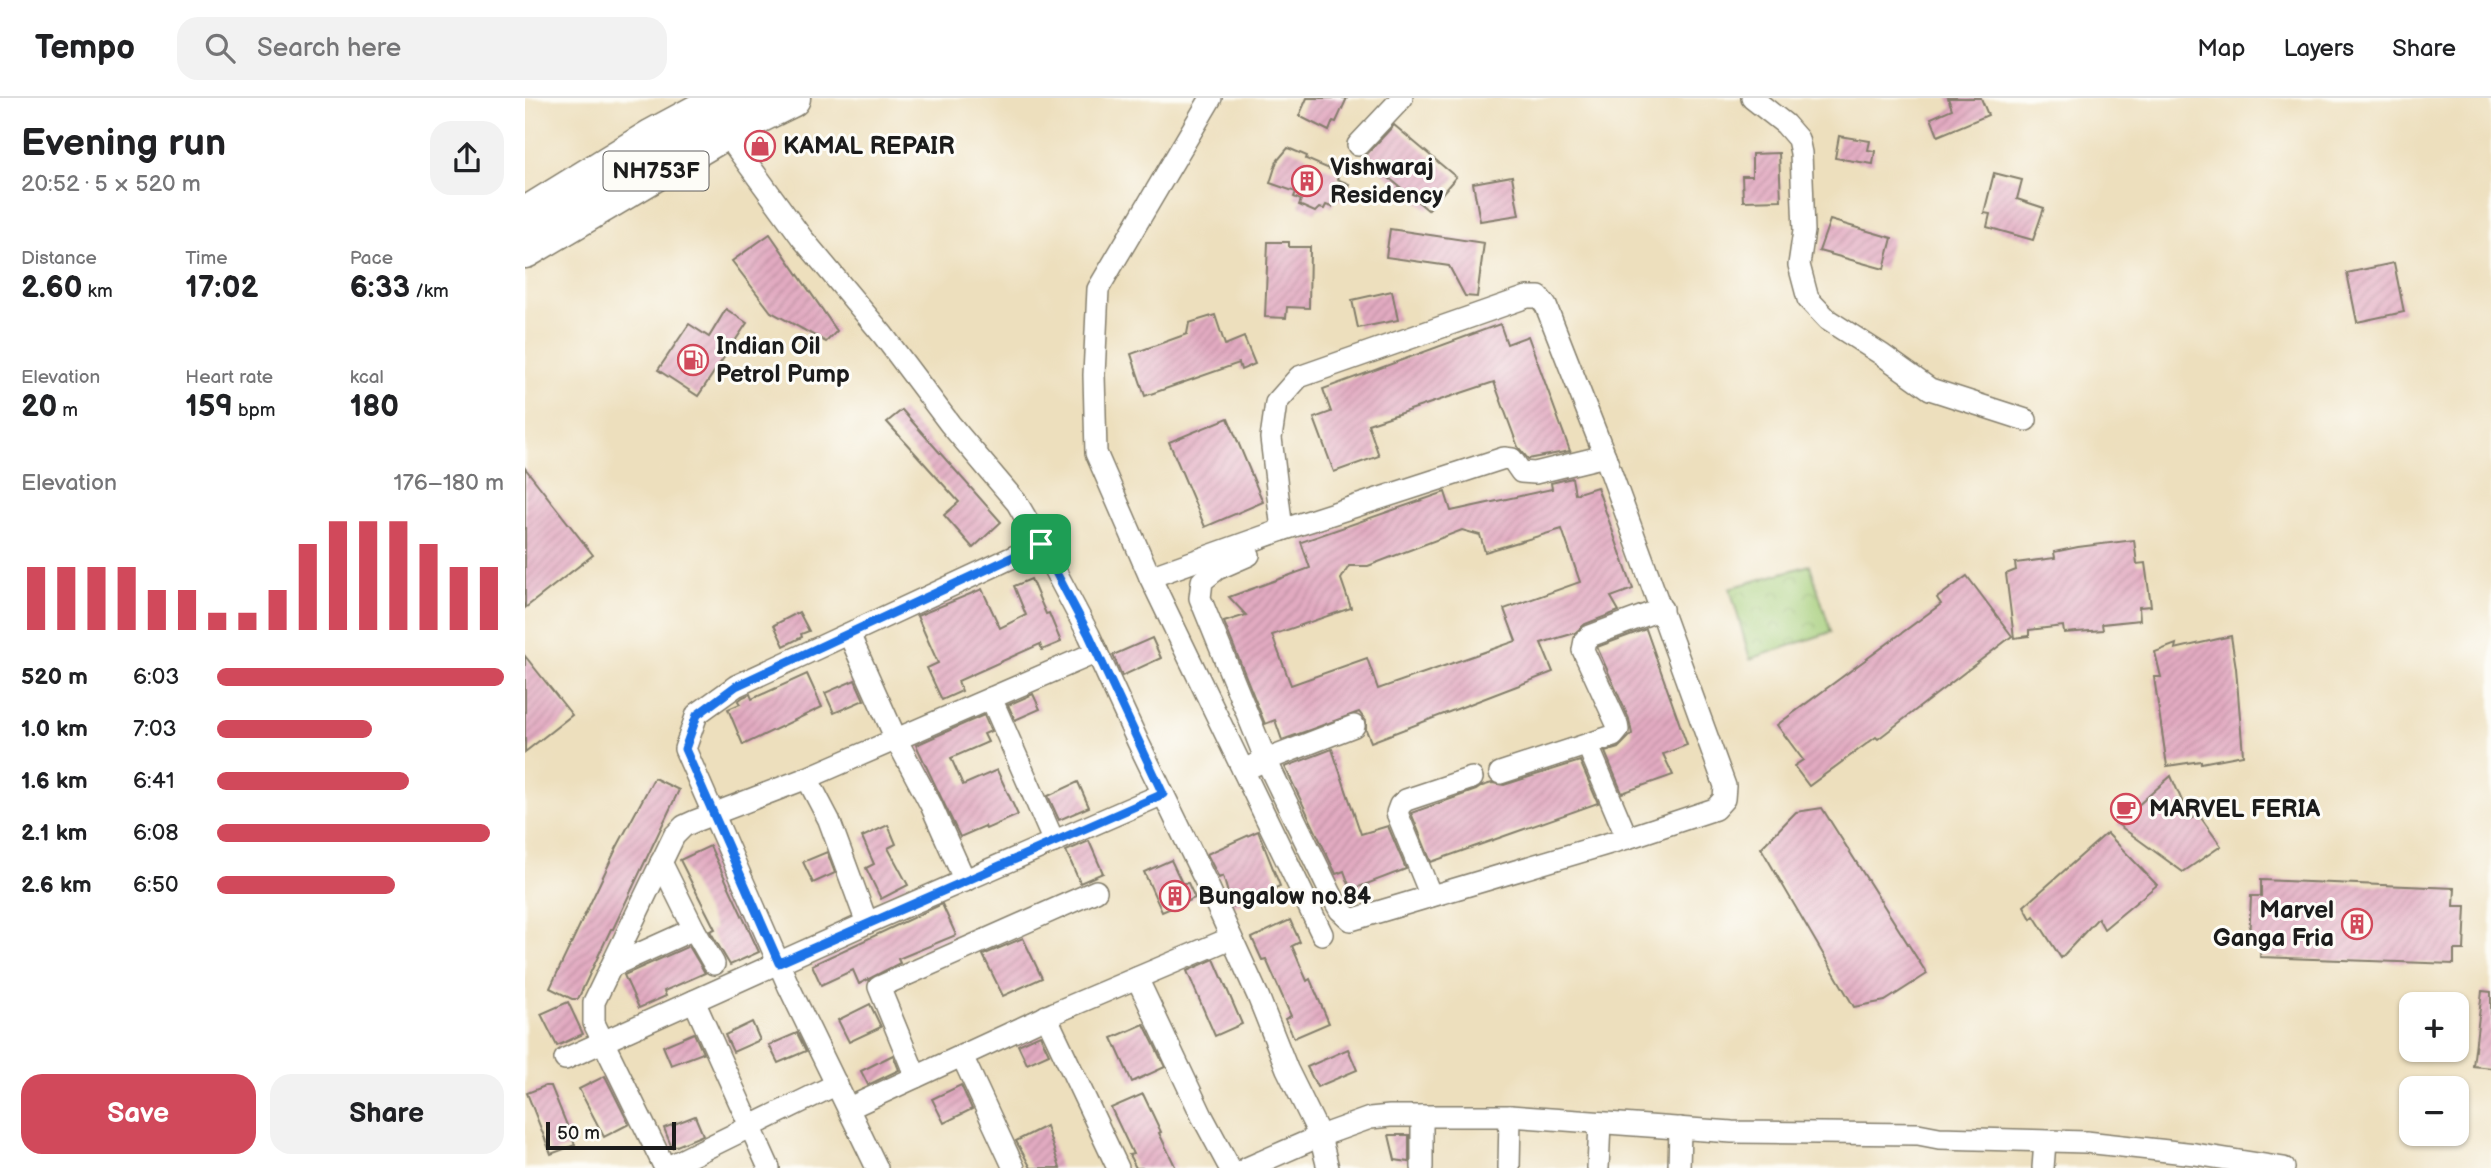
<!DOCTYPE html>
<meta charset="utf-8">
<style>
:root{--surface:#fff;--page:#f2f2f2;--text:#202124;--muted:#757577;--line:#e0e0e0;--accent:#d1495b}
body{margin:0;font-family:"Balsamiq Sans",sans-serif;background:var(--page);color:var(--text);height:100vh;display:flex;flex-direction:column;font-size:26px;white-space:nowrap}
*{box-sizing:border-box;margin:0}
p{font-size:23px;color:var(--muted)}
.icon{flex:none;width:38px;height:38px;fill:none;stroke:currentColor;stroke-width:2;stroke-linecap:round;stroke-linejoin:round}
.map{position:relative;flex:1;overflow:hidden}
.side{display:flex;flex-direction:column;background:var(--surface);width:525px}
.side>*{flex:none}
.fabs{position:absolute;left:1874px;top:894px;display:grid;gap:14px}
.fabs a{display:grid;place-items:center;width:70px;height:70px;border-radius:14px;background:var(--surface);box-shadow:0 2px 5px #0004;font-size:35px}
.scale{position:absolute;left:21px;bottom:18px;width:130px;box-sizing:border-box;padding-left:7px;border:4px solid #1c1c1c;border-top:0;font-size:19px;line-height:24px;white-space:nowrap;color:#1c1c1c;-webkit-text-stroke:5px #fdfcf7;paint-order:stroke}
.pin{position:absolute;display:grid;place-items:center;width:60px;height:60px;color:#fff;margin:-30px;border-radius:14px;box-shadow:0 4px 10px #0006}
.round{display:grid;place-items:center;flex:none;width:74px;height:74px;border-radius:21px;background:var(--page)}
.head{display:flex;align-items:center;justify-content:space-between;height:119px;padding:0 21px}
h1{font-size:38px;font-weight:700;line-height:52px}
.figures{display:grid;grid-template-columns:repeat(3,1fr);gap:10px;height:119px;padding:7px 21px}
.figures div{display:grid;align-content:center}
.figures b{font-size:30px;font-weight:700}
.figures small{font-size:19px;font-weight:400}
.figures p{font-size:19px}
.chart{height:196px;padding:14px 21px}
.chart p{display:flex;justify-content:space-between}
.chart svg{width:100%;height:126px;margin-top:7px;stroke:var(--accent);stroke-width:6}
.cta{display:flex;gap:14px;margin-top:auto;padding:14px 21px}
.cta a{flex:1;height:80px;border-radius:21px;background:var(--accent);color:#fff;font-size:28px;font-weight:700;line-height:80px;text-align:center}
.cta a+a{background:var(--page);color:var(--text)}
ul{padding:0 21px;list-style:none;font-size:23px}
li{display:grid;grid-template-columns:112px 84px 1fr;align-items:center;height:52px}
li i{height:18px;border-radius:9px;background:var(--accent)}
header{display:flex;align-items:center;gap:42px;box-sizing:border-box;height:98px;padding:0 35px;background:var(--surface);border-bottom:2px solid var(--line)}
header strong{font-size:33px}
nav{display:flex;gap:38px;margin-inline-start:auto;font-size:24px}
.search{width:490px;height:63px;background:var(--page);display:flex;align-items:center;gap:18px;box-sizing:border-box;padding:0 24px;border-radius:21px;color:var(--muted);font-size:26px}
main{display:flex;flex:1;min-height:0}
.map>svg:first-child{display:block}
.park{fill:url(#park-crowns);stroke:#60744a;stroke-width:2}
.building{fill:url(#building-hatch);fill-rule:evenodd}
.lines{fill:none;stroke-linecap:round;stroke-linejoin:round}
.street-casing{stroke:#847e6c;stroke-width:24}
.highway-casing{stroke:#847e6c;stroke-width:41}
.street{stroke:#fff;stroke-width:21}
.highway{stroke:#fff;stroke-width:38}
.route-casing{stroke:#fff;stroke-width:14}
.route{stroke:#1a73e8;stroke-width:9}
.labels{text-anchor:middle;dominant-baseline:central;stroke-width:6;stroke-linejoin:round;paint-order:stroke}
.shield{fill:#fdfcf7;stroke:#605f5e;stroke-width:2}
.shield-label{font-size:23px;font-weight:bold;fill:#1c1c1c}
.poi-label{font-size:24px;font-weight:bold;fill:#1c1c1c;stroke:#fdfcf7;text-anchor:start}
</style>
<header>
<strong>Tempo</strong>
<div class="search"><svg class="icon" aria-label="search" viewBox="0 0 24 24"><circle cx="10" cy="10" r="6"/><path d="M15 15l6 6"/></svg>Search here</div>
<nav><a>Map</a><a>Layers</a><a>Share</a></nav>
</header>
<main>
<section class="side">
<div class="head"><div><h1>Evening run</h1><p>20:52 · 5 × 520 m</p></div><a class="round"><svg class="icon" aria-label="share" viewBox="0 0 24 24"><path d="M12 15V3M7 8l5-5 5 5M5 13v7h14v-7"/></svg></a></div>
<div class="figures">
<div><p>Distance</p><b>2.60<small> km</small></b></div>
<div><p>Time</p><b>17:02</b></div>
<div><p>Pace</p><b>6:33<small> /km</small></b></div>
</div>
<div class="figures">
<div><p>Elevation</p><b>20<small> m</small></b></div>
<div><p>Heart rate</p><b>159<small> bpm</small></b></div>
<div><p>kcal</p><b>180</b></div>
</div>
<div class="chart"><p><span>Elevation</span>176–180 m</p>
<svg viewBox="0 0 160 44" preserveAspectRatio="none"><path d="M5 44V22M15 44V22M25 44V22M35 44V22M45 44V30M55 44V30M65 44V38M75 44V38M85 44V30M95 44V14M105 44V6M115 44V6M125 44V6M135 44V14M145 44V22M155 44V22"/></svg>
</div>
<ul>
<li><b>520 m</b>6:03<i style="width:100%"></i></li>
<li><b>1.0 km</b>7:03<i style="width:54%"></i></li>
<li><b>1.6 km</b>6:41<i style="width:67%"></i></li>
<li><b>2.1 km</b>6:08<i style="width:95%"></i></li>
<li><b>2.6 km</b>6:50<i style="width:62%"></i></li>
</ul>
<div class="cta"><a>Save</a><a>Share</a></div>
</section>
<div class="map">
<svg width="1966" height="1070" viewBox="0 0 1966 1070">
<defs>
<pattern id="park-crowns" width="20" height="18" patternUnits="userSpaceOnUse" patternTransform="scale(1.75)"><rect width="20" height="18" fill="#a4cd79"/><path d="M2 6a3 3 0 1 1 6 0M12 15a3 3 0 1 1 6 0" fill="none" stroke="#8daf68"/></pattern>
<pattern id="building-hatch" width="6" height="6" patternUnits="userSpaceOnUse" patternTransform="scale(1.75)"><rect width="6" height="6" fill="#e2aac1"/><path d="M-1 1l2-2M0 6l6-6M5 7l2-2" fill="none" stroke="#c192a5"/></pattern>
</defs>
<rect width="100%" height="100%" fill="#fdfcf7"/>
<filter id="ink" filterUnits="userSpaceOnUse"><feTurbulence type="fractalNoise" baseFrequency=".0143" numOctaves="2"/><feDisplacementMap in="SourceGraphic" scale="14" xChannelSelector="R" yChannelSelector="G"/><feConvolveMatrix kernelMatrix="1 2 1 2 8 2 1 2 1" color-interpolation-filters="sRGB"/></filter>
<filter id="wash" filterUnits="userSpaceOnUse"><feTurbulence type="fractalNoise" baseFrequency=".00686" numOctaves="4" result="noise"/><feDisplacementMap in="SourceGraphic" scale="28" xChannelSelector="R" yChannelSelector="G"/><feGaussianBlur stdDeviation="1.57" result="paint"/><feColorMatrix in="noise" values="0 0 0 0 0 0 0 0 0 0 0 0 0 0 0 0 0 1.4 0 .05"/><feComposite in="paint" operator="in"/></filter>
<g filter="url(#wash)">
<rect width="100%" height="100%" fill="#eddfbd"/>
<polygon class="park" points="1285,467 1306,534 1225,561 1205,490"/>
<g id="blocks">
<g class="building">
<polygon points="782,0 822,0 811,24 808,23 804,33 774,18"/>
<polygon points="1423,0 1456,0 1463,17 1413,38 1406,20 1427,11"/>
<polygon points="869,27 931,79 903,112 841,61 841,57"/>
<polygon points="1314,38 1345,43 1343,52 1350,53 1348,66 1310,60"/>
<polygon points="763,50 782,58 781,61 814,75 812,81 824,86 817,103 810,101 807,109 801,107 799,111 794,110 790,114 774,107 776,102 769,99 771,94 745,85 752,63"/>
<polygon points="1254,55 1256,102 1218,103 1217,78 1227,78 1227,56"/>
<polygon points="1469,75 1497,82 1492,101 1519,110 1508,142 1462,129 1465,116 1459,115"/>
<polygon points="987,78 994,117 955,123 948,85"/>
<polygon points="1305,122 1367,140 1359,171 1294,153"/>
<polygon points="865,131 959,145 952,199 940,198 924,168 861,159"/>
<polygon points="245,136 312,233 301,244 246,214 207,163"/>
<polygon points="743,144 764,144 764,149 785,149 784,210 762,209 761,220 740,219"/>
<polygon points="1869,165 1879,214 1832,224 1822,175"/>
<polygon points="867,193 873,222 833,230 827,202"/>
<polygon points="201,211 222,225 173,298 133,272 164,226 184,239"/>
<polygon points="690,217 700,247 719,239 730,266 716,272 714,265 620,298 606,256 662,236 664,225"/>
<polygon points="975,226 982,246 1003,238 1045,353 1003,361 993,349 969,284 843,326 854,358 809,374 789,320 806,314 798,291"/>
<polygon points="377,312 476,424 448,450 419,417 434,404 362,324"/>
<polygon points="703,320 738,404 680,429 644,344"/>
<polygon points="0,370 68,457 0,510"/>
<path d="M1047,380L1050,396L1072,389L1108,491L1086,499L1094,513L1060,526L1050,535L1016,545L1028,574L846,644L841,632V623L834,614L757,642L750,622L740,626L699,524L721,517L704,499L785,470L776,444L920,394L926,413L1027,391L1026,385ZM1037,431L1055,484L979,511L991,543L853,591L842,560L766,587L747,537L826,510L816,481L824,468H843L937,432L955,437L960,454Z"/>
<polygon points="1609,442 1612,466 1620,465 1626,508 1614,509 1615,522 1577,526 1578,532 1539,535 1538,528 1504,532 1504,538 1489,540 1481,476 1491,472 1490,465 1530,460 1529,454 1553,449"/>
<polygon points="1442,478 1487,538 1353,641 1351,639 1284,688 1269,668 1278,662 1252,627 1416,506 1412,500"/>
<polygon points="506,481 521,516 524,515 536,544 517,552 515,546 433,583 437,593 417,602 402,570 413,565 392,518 457,491 475,530 501,517 489,488"/>
<polygon points="274,514 284,533 276,536 277,539 259,548 249,527"/>
<polygon points="1121,531 1162,647 1138,656 1148,677 1097,695 1080,654 1093,650 1107,636 1104,621 1072,549"/>
<polygon points="1706,538 1711,570 1718,657 1676,665 1676,663 1642,668 1629,579 1636,579 1630,554 1651,546 1650,551"/>
<polygon points="627,540 636,560 597,578 588,557"/>
<polygon points="0,558 47,617 0,654"/>
<polygon points="282,576 297,609 218,647 203,611 215,606 213,603 218,599 225,596 227,601"/>
<polygon points="330,582 339,602 309,615 300,595"/>
<polygon points="508,596 515,611 490,622 483,607"/>
<polygon points="459,617 466,633 459,636 463,644 426,660 438,687 472,672 493,717 461,731 460,728 435,739 391,647"/>
<polygon points="807,651 836,736 863,728 881,771 826,792 819,773 811,776 760,669"/>
<polygon points="1055,663 1073,705 906,764 886,715 951,692 957,688 967,685 979,687"/>
<polygon points="1646,678 1665,721 1674,717 1696,748 1658,774 1592,726"/>
<polygon points="129,680 154,692 88,831 86,831 53,901 47,901 25,890 92,749"/>
<polygon points="553,684 564,709 534,722 523,698"/>
<polygon points="1297,710 1402,876 1360,903 1329,909 1236,750 1271,714"/>
<polygon points="363,727 371,746 363,750 383,787 356,801 341,770 349,766 337,739"/>
<polygon points="733,733 755,788 707,809 698,778 694,780 682,756"/>
<polygon points="1582,735 1632,787 1579,831 1573,820 1536,860 1509,818 1506,821 1499,808"/>
<polygon points="564,743 578,775 555,785 541,753"/>
<polygon points="185,748 234,854 205,867 185,833 190,831 155,762"/>
<polygon points="302,754 310,775 288,785 278,764"/>
<polygon points="646,762 657,785 663,785 670,800 637,814 619,774"/>
<polygon points="1736,782 1930,790 1929,808 1941,808 1939,852 1929,852 1929,866 1735,859 1736,844 1724,844 1726,798 1736,798"/>
<polygon points="417,806 431,837 373,861 375,865 334,886 328,872 296,887 287,867"/>
<polygon points="765,822 775,844 767,848 782,883 785,881 804,925 769,940 760,921 766,918 741,861 737,862 727,840"/>
<polygon points="498,840 517,880 478,898 458,857"/>
<polygon points="164,848 180,875 139,893 141,898 114,910 99,877"/>
<polygon points="689,861 717,926 690,938 662,873"/>
<polygon points="1957,893 1966,894 1966,970 1948,968"/>
<polygon points="43,904 58,936 32,948 16,916"/>
<polygon points="345,906 356,929 324,944 313,922"/>
<polygon points="227,924 235,942 208,954 200,937"/>
<polygon points="619,926 640,969 607,984 587,940"/>
<polygon points="169,935 178,955 146,967 138,948"/>
<polygon points="272,935 281,953 253,965 244,947"/>
<polygon points="515,937 524,956 502,966 493,947"/>
<polygon points="823,951 832,972 792,989 782,969"/>
<polygon points="368,957 374,972 343,987 336,973"/>
<polygon points="80,978 104,1026 79,1039 54,991"/>
<polygon points="436,987 447,1011 419,1025 407,1001"/>
<polygon points="20,988 26,988 50,1047 26,1056 2,995"/>
<polygon points="618,996 636,1034 634,1035 651,1070 611,1070 604,1057 608,1056 586,1010"/>
<polygon points="170,1018 178,1037 147,1050 139,1030"/>
<polygon points="521,1028 535,1070 506,1070 491,1043"/>
<polygon points="864,1037 884,1037 884,1064 870,1062"/>
</g>
</g>
</g>
<g filter="url(#ink)">
<use href="#blocks" fill-opacity="0" stroke="#847e6c" stroke-width="2"/>
<g class="lines">
<g class="street-casing">
<g id="street">
<polyline points="686,0 573,191 569,277 571,355 625,479 797,836"/>
<polyline points="1227,0 1260,26 1273,41 1276,55 1279,133 1274,167 1283,201 1303,222 1356,256 1405,291 1501,322"/>
<polyline points="199,33 277,140 358,237 425,326 492,405 516,446 564,537 613,644 682,786 733,898 762,971 795,1038 803,1070"/>
<polyline points="833,47 877,0"/>
<polyline points="757,432 746,340 751,305 774,279 1002,199 1014,199 1021,208 1080,358 1200,688 1199,701 1190,711 1102,740 1063,648"/>
<polyline points="724,457 692,471 677,483 675,500 741,662 829,628"/>
<polyline points="625,479 757,432 979,360 987,361 996,374 1010,375 1080,358"/>
<polyline points="324,536 371,641 406,707 440,783"/>
<polyline points="466,600 529,744"/>
<polyline points="718,672 741,662 806,796 815,812 826,822 1102,740"/>
<polyline points="975,675 1088,638 1093,632 1092,626 1058,552 1060,542 1065,538 1137,511"/>
<polyline points="282,680 304,722 342,825"/>
<polyline points="906,798 872,715 875,707 881,702 947,680"/>
<polyline points="169,831 189,866"/>
<polyline points="87,868 169,831 136,764"/>
<polyline points="612,880 677,1018 705,1070"/>
<polyline points="169,903 244,1070"/>
<polyline points="521,918 593,1070"/>
<polyline points="437,958 489,1070"/>
<polyline points="40,961 342,825 638,696"/>
<polyline points="391,979 354,889 571,793"/>
<polyline points="324,1010 529,915 706,840"/>
<polyline points="140,1070 69,925 69,904 149,738 159,728 170,723 282,680 572,554"/>
<polyline points="141,1070 312,986"/>
<polyline points="352,1070 264,889 160,651 172,616 211,588 516,446"/>
<polyline points="722,1070 795,1038 845,1020 865,1018 985,1018 1207,1034 1393,1036 1414,1040 1561,1044 1670,1056 1759,1070"/>
<polyline points="897,1070 897,1018"/>
<polyline points="984,1070 985,1018"/>
<polyline points="1073,1070 1075,1025"/>
<polyline points="1154,1070 1155,1030"/>
<polyline points="1518,1070 1520,1044"/>
</g>
</g>
<g class="highway-casing">
<g id="highway">
<polyline points="0,119 128,40 202,0"/>
<polyline points="0,151 199,33 266,0"/>
</g>
</g>
<use href="#street" class="street"/>
<use href="#highway" class="highway"/>
</g>
</g>
<g class="lines" filter="url(#ink)">
<g class="route-casing">
<polygon id="route" points="516,446 564,537 638,696 254,865 160,651 172,617 211,588"/>
</g>
<use href="#route" class="route"/>
</g>
<defs>
<g id="shop-ring" transform="scale(1.575)"><circle r="9.5" fill="#fdfcf7" stroke="#d1495b" stroke-width="1.5"/><path d="M-5-2.5h2.3a2.7 3.5 0 0 1 5.4 0H5L5.5 6h-11ZM-1.5-2.5h3a1.5 2.3 0 0 0-3 0Z" fill="#d1495b"/></g>
<g id="building-ring" transform="scale(1.575)"><circle r="9.5" fill="#fdfcf7" stroke="#d1495b" stroke-width="1.5"/><path d="M-4-6H4V6H1V3H-1V6H-4ZM-2.5-4.3h1.7v1.8h-1.7ZM.8-4.3h1.7v1.8H.8ZM-2.5-1h1.7V.8h-1.7ZM.8-1h1.7V.8H.8Z" fill="#d1495b"/></g>
<g id="fuel-ring" transform="scale(1.575)"><circle r="9.5" fill="#fdfcf7" stroke="#d1495b" stroke-width="1.5"/><path d="M-5.5-6h7V0h2V4h1.3V-2.5L3-4.5l.8-.8L6-3V5H2.5V1h-1V6h-7ZM-4.2-4.7v3.2H.2V-4.7Z" fill="#d1495b"/></g>
<g id="cafe-ring" transform="scale(1.575)"><circle r="9.5" fill="#fdfcf7" stroke="#d1495b" stroke-width="1.5"/><path d="M-5.5-4.5H6V0H3Q3 3.5 0 3.5H-2.5Q-5.5 3.5-5.5 0ZM3-3.2v2h1.7v-2ZM-6 4.5H4V6H-6Z" fill="#d1495b"/></g>
</defs>
<g fill-rule="evenodd">
<use href="#shop-ring" x="235" y="48"/>
<use href="#building-ring" x="782" y="83"/>
<use href="#fuel-ring" x="168" y="262"/>
<use href="#cafe-ring" x="1601" y="711"/>
<use href="#building-ring" x="650" y="798"/>
<use href="#building-ring" x="1832" y="826"/>
</g>
<g class="labels">
<rect class="shield" x="78.5" y="53.5" width="105" height="39" rx="5"/>
<g class="shield-label">
<text x="131" y="73">NH753F</text>
</g>
<g class="poi-label">
<text x="258" y="48">KAMAL REPAIR</text>
<text x="805" y="69">Vishwaraj<tspan x="805" dy="28">Residency</tspan></text>
<text x="191" y="248">Indian Oil<tspan x="191" dy="28">Petrol Pump</tspan></text>
<text x="1624" y="711">MARVEL FERIA</text>
<text x="673" y="798">Bungalow no.84</text>
<text x="1809" y="812" text-anchor="end">Marvel<tspan x="1809" dy="28">Ganga Fria</tspan></text>
</g>
</g>
</svg>
<div class="fabs">
<a>+</a>
<a>−</a>
</div>
<div class="scale">50 m</div>
<div class="pin" style="left:516px;top:446px;background:#1e9e55"><svg class="icon" aria-label="arrive" viewBox="0 0 24 24"><path d="M6 21V4h12l-3 4 3 4H6"/></svg></div>
</div>
</main>
